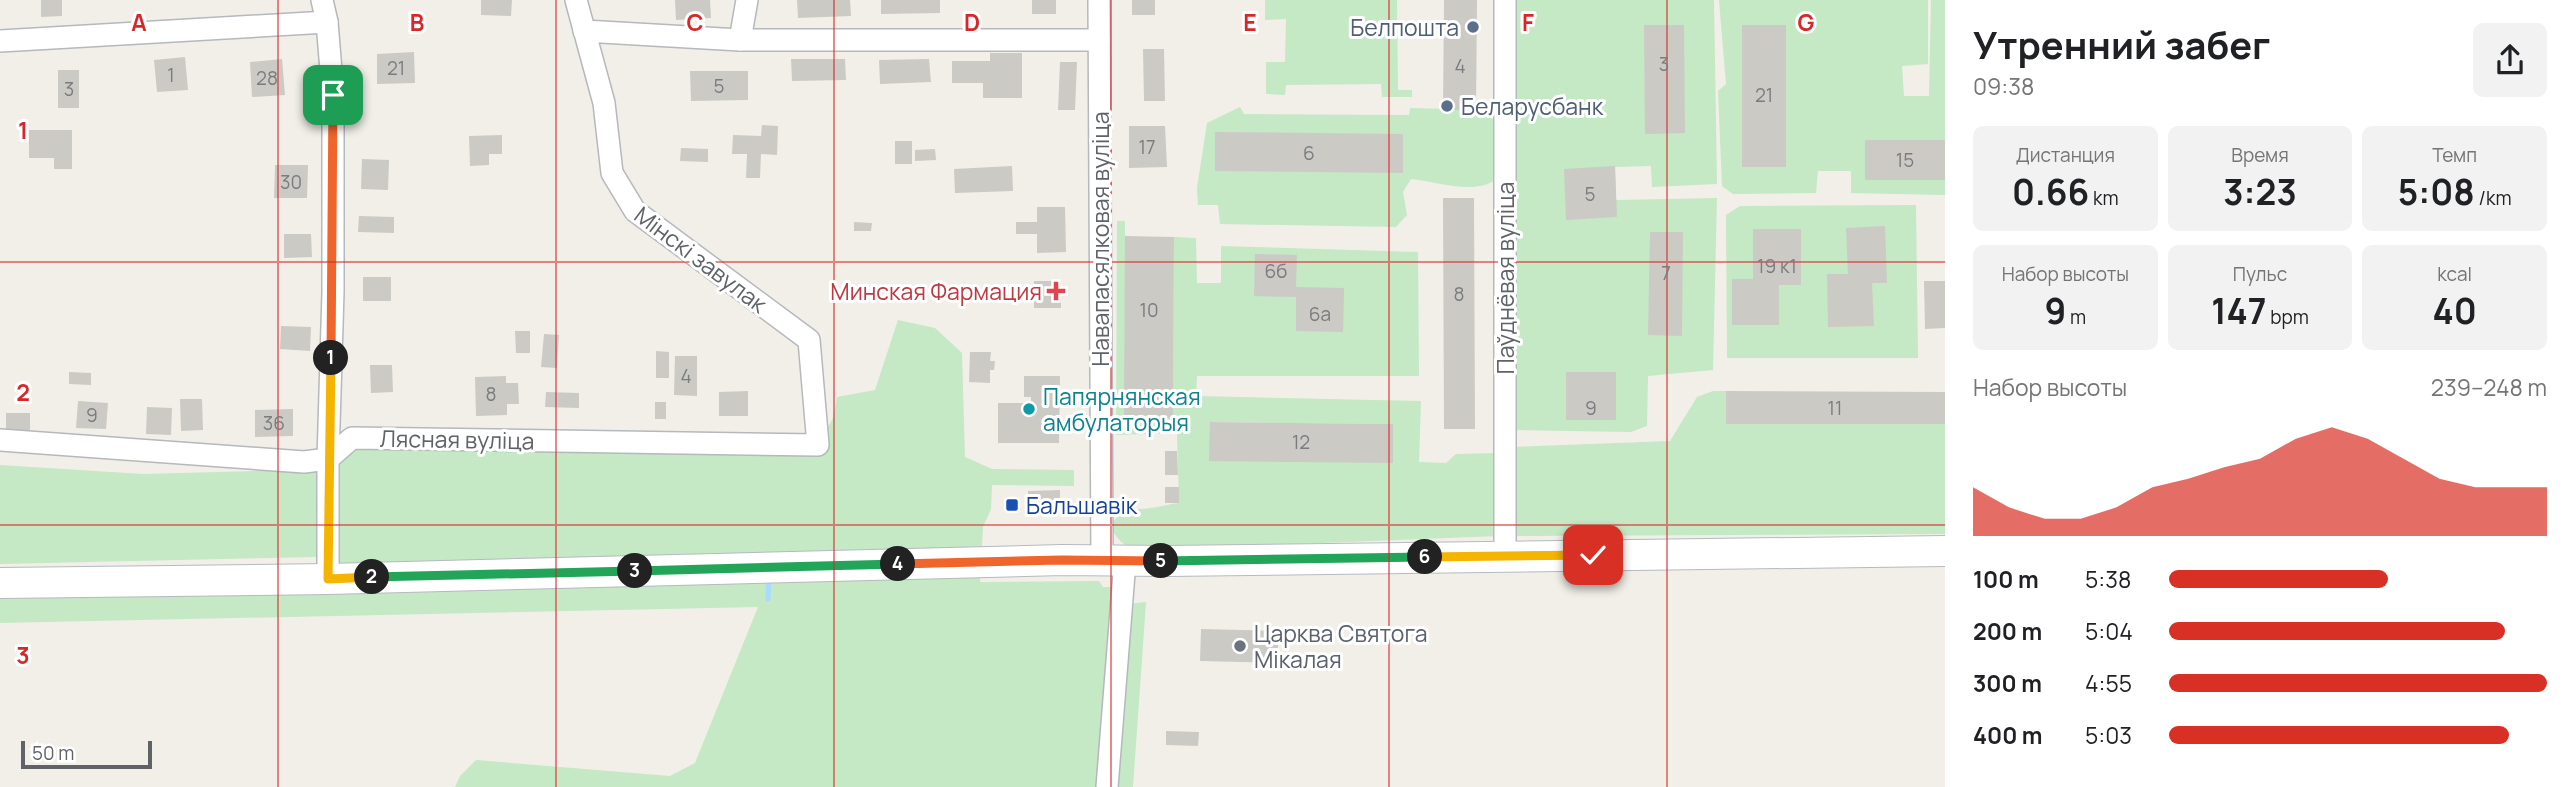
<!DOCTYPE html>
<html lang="ru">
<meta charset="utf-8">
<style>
:root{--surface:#fff;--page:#f2f2f2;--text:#202124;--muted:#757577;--accent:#d93025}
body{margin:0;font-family:Manrope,sans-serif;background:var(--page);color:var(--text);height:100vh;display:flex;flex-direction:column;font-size:26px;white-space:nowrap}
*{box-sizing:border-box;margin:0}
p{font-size:23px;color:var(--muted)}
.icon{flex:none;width:38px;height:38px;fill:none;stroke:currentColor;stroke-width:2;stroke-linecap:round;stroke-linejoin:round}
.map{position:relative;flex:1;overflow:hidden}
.sheet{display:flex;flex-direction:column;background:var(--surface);width:630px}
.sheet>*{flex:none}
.scale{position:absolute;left:21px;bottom:18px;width:131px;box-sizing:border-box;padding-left:7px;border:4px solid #5f6368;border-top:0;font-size:19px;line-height:24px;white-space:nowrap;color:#5f6368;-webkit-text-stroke:5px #fff;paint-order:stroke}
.pin{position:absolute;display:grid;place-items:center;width:60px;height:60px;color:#fff;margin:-30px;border-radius:14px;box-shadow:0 4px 10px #0006}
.km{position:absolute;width:35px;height:35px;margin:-18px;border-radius:50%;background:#222;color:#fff;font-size:19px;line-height:35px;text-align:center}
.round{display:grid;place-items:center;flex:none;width:74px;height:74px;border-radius:10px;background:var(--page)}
.summary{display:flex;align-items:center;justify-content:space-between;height:119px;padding:0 28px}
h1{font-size:38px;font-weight:700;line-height:52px}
.metrics{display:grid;grid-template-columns:repeat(3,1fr);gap:10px;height:119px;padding:7px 28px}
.metrics div{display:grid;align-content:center;border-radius:10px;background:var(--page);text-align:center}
.metrics b{font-size:35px;font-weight:700}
.metrics small{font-size:19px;font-weight:400}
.metrics p{font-size:19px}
.chart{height:196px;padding:14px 28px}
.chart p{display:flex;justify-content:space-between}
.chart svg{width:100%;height:126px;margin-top:7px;fill:var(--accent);opacity:.7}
ul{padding:0 28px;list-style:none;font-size:23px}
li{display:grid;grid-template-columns:112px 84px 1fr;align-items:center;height:52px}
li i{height:18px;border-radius:9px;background:var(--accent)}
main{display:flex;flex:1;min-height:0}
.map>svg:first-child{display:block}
.green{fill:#c5e8c5;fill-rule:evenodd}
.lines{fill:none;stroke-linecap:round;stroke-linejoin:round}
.stream{stroke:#aadaff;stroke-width:5}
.building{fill:#cccac5}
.street-casing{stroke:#b5b8bc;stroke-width:24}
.secondary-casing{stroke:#b6babf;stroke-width:32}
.street{stroke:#fff;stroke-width:21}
.secondary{stroke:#fff;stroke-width:30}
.split-1-casing{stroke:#fff;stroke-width:14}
.split-2-casing{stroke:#fff;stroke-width:14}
.split-3-casing{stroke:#fff;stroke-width:14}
.split-4-casing{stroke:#fff;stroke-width:14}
.split-5-casing{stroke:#fff;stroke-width:14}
.split-6-casing{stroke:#fff;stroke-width:14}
.split-7-casing{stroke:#fff;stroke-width:14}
.split-1{stroke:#f0652b;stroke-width:9}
.split-2{stroke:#f5b400;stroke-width:9}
.split-3{stroke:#22a559;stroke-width:9}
.split-4{stroke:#22a559;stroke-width:9}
.split-5{stroke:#f0652b;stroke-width:9}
.split-6{stroke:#22a559;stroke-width:9}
.split-7{stroke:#f5b400;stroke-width:9}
.grid{fill:none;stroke:#d62828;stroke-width:2;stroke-opacity:0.55}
.service-dot{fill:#5c6f8a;stroke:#fff;stroke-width:2.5}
.health-dot{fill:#e0444e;stroke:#fff;stroke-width:2.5}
.culture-dot{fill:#0f9aa8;stroke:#fff;stroke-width:2.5}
.transit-dot{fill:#1a4fb4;stroke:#fff;stroke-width:2.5}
.worship-dot{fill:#6b7280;stroke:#fff;stroke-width:2.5}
.labels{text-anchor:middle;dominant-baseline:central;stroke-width:6;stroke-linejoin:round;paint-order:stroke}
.number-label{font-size:19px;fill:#7a7d7f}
.service-label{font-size:23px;fill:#4e5e75;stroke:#fff;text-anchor:end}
.street-label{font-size:23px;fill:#5f6368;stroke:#fff}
.health-label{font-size:23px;fill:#be3a42;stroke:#fff;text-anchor:end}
.culture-label{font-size:23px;fill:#0d838f;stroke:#fff;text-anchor:start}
.transit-label{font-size:23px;fill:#164399;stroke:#fff;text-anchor:start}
.worship-label{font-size:23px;fill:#5b616d;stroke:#fff;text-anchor:start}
.grid-label{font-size:23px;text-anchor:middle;font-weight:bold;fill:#d62828;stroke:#fff;stroke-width:6;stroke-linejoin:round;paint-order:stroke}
</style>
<main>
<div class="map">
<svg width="1945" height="787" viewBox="0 0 1945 787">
<rect width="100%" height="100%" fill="#f1efe8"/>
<g class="green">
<polygon points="1265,0 1397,0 1398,90 1412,90 1412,97 1382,97 1381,84 1286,85 1285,95 1266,94 1266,62 1285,62 1286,19 1265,20"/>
<polygon points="1516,0 1714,0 1717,184 1652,187 1651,166 1615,167 1616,200 1717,198 1713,370 1648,376 1647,426 1631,432 1514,430"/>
<polygon points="1719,0 1928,0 1928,64 1902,66 1904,96 1929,96 1931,0 1945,0 1945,195 1851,193 1851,171 1818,171 1816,193 1733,194 1722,186 1718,91 1726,84"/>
<path d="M1240,107L1244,114L1409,115L1410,108L1485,110L1497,124L1496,179C1476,196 1434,181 1411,179L1403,192L1407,215L1396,227L1220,224L1218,205H1198L1197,188L1207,123Z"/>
<polygon points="1916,205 1918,358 1727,358 1726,215 1740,206"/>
<path d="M1117,221H1125V418H1173L1174,237L1196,238L1197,283H1221V246L1418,252L1419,376H1197L1196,396L1421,401L1419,462L1446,463L1456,454L1496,453L1498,536L1166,549C1137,550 1125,554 1110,526C1125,506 1128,511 1150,508C1160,507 1169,504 1179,503L1177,433L1116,435ZM1210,422L1393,424V463Z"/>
<polygon points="898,320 935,328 962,353 965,457 992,469 1074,470 1074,486 992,485 991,509 983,527 980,582 1099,581 1103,587 1122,587 1120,605 1146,602 1133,787 455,787 460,776 476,760 670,776 695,763 758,607 0,623 0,583 328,579 328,459 352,438 818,445 833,418 837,397 875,390"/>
<polygon points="1713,391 1726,391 1726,424 1945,424 1945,534 1511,536 1512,447 1670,441 1697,397"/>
<polygon points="0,465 143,474 327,469 324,544 316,557 0,564"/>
</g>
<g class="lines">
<polyline class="stream" points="768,599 769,575"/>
</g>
<g class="building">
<polygon points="41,0 62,0 62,16 41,17"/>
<polygon points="481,0 512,0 511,16 481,15"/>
<polygon points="675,0 710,0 711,18 676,20"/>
<polygon points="797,0 850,0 851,16 798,18"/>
<polygon points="881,0 940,0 940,13 881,14"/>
<rect x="1032" y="0" width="24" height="14"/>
<rect x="1132" y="0" width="23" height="15"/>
<polygon points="1444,0 1477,0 1476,110 1443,110"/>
<polygon points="1644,25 1684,25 1685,133 1645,134"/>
<rect x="1742" y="25" width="44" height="142"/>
<polygon points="1143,49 1164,49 1165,101 1144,101"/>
<polygon points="414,52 415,83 377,84 377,54"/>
<polygon points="990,53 1022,53 1022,98 983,98 983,83 952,83 952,61 990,61"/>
<polygon points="185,57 188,90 157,92 154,60"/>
<polygon points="282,59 285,95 252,97 250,62"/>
<polygon points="791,59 845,59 846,80 792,81"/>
<polygon points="929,59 931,82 880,84 879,60"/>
<polygon points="1060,62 1077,62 1075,110 1058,110"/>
<rect x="58" y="70" width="21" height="38"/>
<polygon points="690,71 748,71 748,100 691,101"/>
<polygon points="762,125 778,126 777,155 761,154 760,178 746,178 747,154 732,154 733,135 761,136"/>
<polygon points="1129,126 1165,126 1167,167 1129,168"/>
<polygon points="29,130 72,130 72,169 54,169 54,158 29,158"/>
<polygon points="1215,132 1403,134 1403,173 1215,171"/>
<polygon points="502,135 502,154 489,154 489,165 470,166 469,136"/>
<rect x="1865" y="140" width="80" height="40"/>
<rect x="895" y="141" width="17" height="23"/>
<polygon points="681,148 708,149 708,162 680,161"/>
<polygon points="935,149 936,160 915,161 915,150"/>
<polygon points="362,159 389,160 388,190 361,189"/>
<polygon points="275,165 308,165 307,198 274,198"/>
<polygon points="1012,166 1013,191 955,193 954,169"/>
<polygon points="1615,166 1617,217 1566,220 1564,169"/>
<polygon points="1443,198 1474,198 1475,429 1444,429"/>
<polygon points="1037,207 1065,207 1066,252 1037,253 1037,234 1016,234 1016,222 1037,222"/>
<polygon points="359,216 394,217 394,233 358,232"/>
<polygon points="854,222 872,223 871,231 854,231"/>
<polygon points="1885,226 1887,283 1872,283 1874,326 1828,327 1827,274 1848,274 1846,228"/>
<polygon points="1753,229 1801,229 1801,285 1779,285 1779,325 1732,325 1732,279 1753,279"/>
<polygon points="1650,232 1683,232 1682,336 1648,335"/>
<polygon points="284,234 311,234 312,257 284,258"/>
<polygon points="1125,236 1174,237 1173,418 1124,418"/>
<polygon points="1255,254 1297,255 1296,287 1344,288 1343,332 1296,331 1296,297 1254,296"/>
<rect x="363" y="277" width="28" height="24"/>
<rect x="1034" y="281" width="27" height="27"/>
<polygon points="1924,281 1945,281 1945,328 1925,329"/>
<polygon points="281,326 311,327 310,351 280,349"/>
<polygon points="515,331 530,331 530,353 516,353"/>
<polygon points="544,334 559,335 557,368 541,367"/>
<polygon points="656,351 669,352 669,378 656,378"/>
<polygon points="970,352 991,352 990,361 995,361 994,370 990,370 990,383 969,382"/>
<polygon points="675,356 697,356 697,396 674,395"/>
<polygon points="370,365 392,365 393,392 371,393"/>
<polygon points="69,372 91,373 91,385 69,384"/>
<rect x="1566" y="372" width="50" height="48"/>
<polygon points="506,376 506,383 518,383 519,404 507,404 507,415 476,416 475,377"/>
<polygon points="1024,376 1060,376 1059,443 998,443 998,403 1031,403 1031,397 1024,397"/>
<polygon points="748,391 748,416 719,416 719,392"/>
<polygon points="1726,391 1945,392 1945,424 1726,424"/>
<polygon points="546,392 579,393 579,408 545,407"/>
<polygon points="180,399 202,399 203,430 181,431"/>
<polygon points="78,401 108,403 106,429 76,428"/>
<rect x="655" y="402" width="11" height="17"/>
<polygon points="147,407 172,408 171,435 146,434"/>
<polygon points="293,409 293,436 255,437 255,410"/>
<rect x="6" y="413" width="24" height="19"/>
<polygon points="1210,422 1393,424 1393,463 1209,461"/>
<polygon points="1165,451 1177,451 1178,475 1165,475"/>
<rect x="1165" y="487" width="14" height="16"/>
<polygon points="1060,490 1060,503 1028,503 1028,491"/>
<polygon points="1201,629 1278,631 1278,663 1200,661"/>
<polygon points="1166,731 1199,732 1198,746 1166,745"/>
</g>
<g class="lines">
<g class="street-casing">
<g id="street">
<polyline points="322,0 327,22 333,95 333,292 328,459 328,579"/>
<polyline points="1099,0 1102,561"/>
<polyline points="584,31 740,40 1099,40"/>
<polyline points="740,40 747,0"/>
<polyline points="0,41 327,22"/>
<polyline points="0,440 304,462 328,459 352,438 818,445 809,340 635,211 612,173 604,103 576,0"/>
<polyline points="1505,556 1505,0"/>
<polyline points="1107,787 1125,561"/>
</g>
</g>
<g class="secondary-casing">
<polyline id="secondary" points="0,583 328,579 1062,560 1166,561 1945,551"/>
</g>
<use href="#street" class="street"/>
<use href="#secondary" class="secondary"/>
</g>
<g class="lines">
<g class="split-1-casing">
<polyline id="split-1" points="331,358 333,95"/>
</g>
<g class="split-2-casing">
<polyline id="split-2" points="331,358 328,579 372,577"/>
</g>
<g class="split-3-casing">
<polyline id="split-3" points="372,577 635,571"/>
</g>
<g class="split-4-casing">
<polyline id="split-4" points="635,571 898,564"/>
</g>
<g class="split-5-casing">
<polyline id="split-5" points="898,564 1062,560 1161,561"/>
</g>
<g class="split-6-casing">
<polyline id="split-6" points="1161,561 1425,557"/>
</g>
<g class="split-7-casing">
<polyline id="split-7" points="1425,557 1593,555"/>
</g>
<use href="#split-1" class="split-1"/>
<use href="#split-2" class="split-2"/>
<use href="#split-3" class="split-3"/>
<use href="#split-4" class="split-4"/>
<use href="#split-5" class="split-5"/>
<use href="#split-6" class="split-6"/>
<use href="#split-7" class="split-7"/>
</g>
<path class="grid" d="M278,0V787M556,0V787M834,0V787M1111,0V787M1389,0V787M1667,0V787M0,262H1945M0,525H1945"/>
<g class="service-dot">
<circle cx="1473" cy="27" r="7"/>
<circle cx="1447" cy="106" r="7"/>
</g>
<path class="health-dot" d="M1052.5 280.5h7v7h7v7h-7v7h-7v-7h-7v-7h7z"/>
<circle class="culture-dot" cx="1029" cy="409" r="7"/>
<rect class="transit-dot" x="1005" y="498" width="14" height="14" rx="3.5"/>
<circle class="worship-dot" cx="1240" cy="646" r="7"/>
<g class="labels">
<g class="number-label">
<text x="1664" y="64">3</text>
<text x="1460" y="66">4</text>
<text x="396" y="68">21</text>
<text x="171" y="75">1</text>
<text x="267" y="78">28</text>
<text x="719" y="86">5</text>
<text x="69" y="89">3</text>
<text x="1764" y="95">21</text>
<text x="1147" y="147">17</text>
<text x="1309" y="153">6</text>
<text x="1905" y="160">15</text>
<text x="291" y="182">30</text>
<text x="1590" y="194">5</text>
<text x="1777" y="266">19 к1</text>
<text x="1276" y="271">6б</text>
<text x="1666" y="273">7</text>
<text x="1459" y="294">8</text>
<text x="1149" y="310">10</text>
<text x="1320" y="314">6а</text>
<text x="686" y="376">4</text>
<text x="491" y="394">8</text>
<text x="1591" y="408">9</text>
<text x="1835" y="408">11</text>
<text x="92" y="415">9</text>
<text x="274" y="423">36</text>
<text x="1301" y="442">12</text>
</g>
<g class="service-label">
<text x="1459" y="27">Белпошта</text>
<text x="1461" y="106" text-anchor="start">Беларусбанк</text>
</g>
<g class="street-label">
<text transform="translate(1100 239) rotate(-90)">Навапасялковая вуліца</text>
<text transform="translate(701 259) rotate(37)">Мінскі завулак</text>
<text transform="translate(1505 278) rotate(-90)">Паўднёвая вуліца</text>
<text transform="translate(457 439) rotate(1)">Лясная вуліца</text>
</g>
<g class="health-label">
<text x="1042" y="291">Минская Фармация</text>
</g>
<g class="culture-label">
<text x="1043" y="396">Папярнянская<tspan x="1043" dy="26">амбулаторыя</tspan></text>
</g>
<g class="transit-label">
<text x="1026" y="505">Бальшавік</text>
</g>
<g class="worship-label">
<text x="1254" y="633">Царква Святога<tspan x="1254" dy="26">Мікалая</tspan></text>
</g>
</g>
<g class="grid-label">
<text x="139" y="31">A</text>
<text x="417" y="31">B</text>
<text x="695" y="31">C</text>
<text x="972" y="31">D</text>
<text x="1250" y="31">E</text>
<text x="1528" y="31">F</text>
<text x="1806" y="31">G</text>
<text x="23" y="139">1</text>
<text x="23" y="401">2</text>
<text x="23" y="664">3</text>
</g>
</svg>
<div class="scale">50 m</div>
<div class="pin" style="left:333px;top:95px;background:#1e9e55"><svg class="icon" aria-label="arrive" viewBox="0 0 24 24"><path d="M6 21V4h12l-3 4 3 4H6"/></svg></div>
<div class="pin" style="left:1593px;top:555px;background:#d93025"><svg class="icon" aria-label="check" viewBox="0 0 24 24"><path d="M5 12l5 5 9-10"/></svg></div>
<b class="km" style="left:331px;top:358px">1</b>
<b class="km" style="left:372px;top:577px">2</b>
<b class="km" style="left:635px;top:571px">3</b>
<b class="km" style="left:898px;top:564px">4</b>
<b class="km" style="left:1161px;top:561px">5</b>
<b class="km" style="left:1425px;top:557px">6</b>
</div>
<section class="sheet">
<div class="summary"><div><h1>Утренний забег</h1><p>09:38</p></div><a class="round"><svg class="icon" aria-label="share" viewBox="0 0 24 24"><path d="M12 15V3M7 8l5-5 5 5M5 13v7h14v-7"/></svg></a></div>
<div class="metrics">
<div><p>Дистанция</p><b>0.66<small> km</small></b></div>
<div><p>Время</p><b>3:23</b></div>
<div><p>Темп</p><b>5:08<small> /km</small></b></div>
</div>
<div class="metrics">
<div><p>Набор высоты</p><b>9<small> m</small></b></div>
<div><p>Пульс</p><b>147<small> bpm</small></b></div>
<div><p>kcal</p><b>40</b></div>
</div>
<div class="chart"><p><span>Набор высоты</span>239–248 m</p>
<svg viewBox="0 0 160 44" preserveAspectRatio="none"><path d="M0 44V27L10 34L20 38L30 38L40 34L50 27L60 24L70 20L80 17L90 10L100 6L110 10L120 17L130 24L140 27L150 27L160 27V44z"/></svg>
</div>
<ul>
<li><b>100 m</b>5:38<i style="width:58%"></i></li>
<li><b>200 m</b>5:04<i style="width:89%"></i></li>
<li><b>300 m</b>4:55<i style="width:100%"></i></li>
<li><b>400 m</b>5:03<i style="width:90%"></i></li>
</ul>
</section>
</main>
